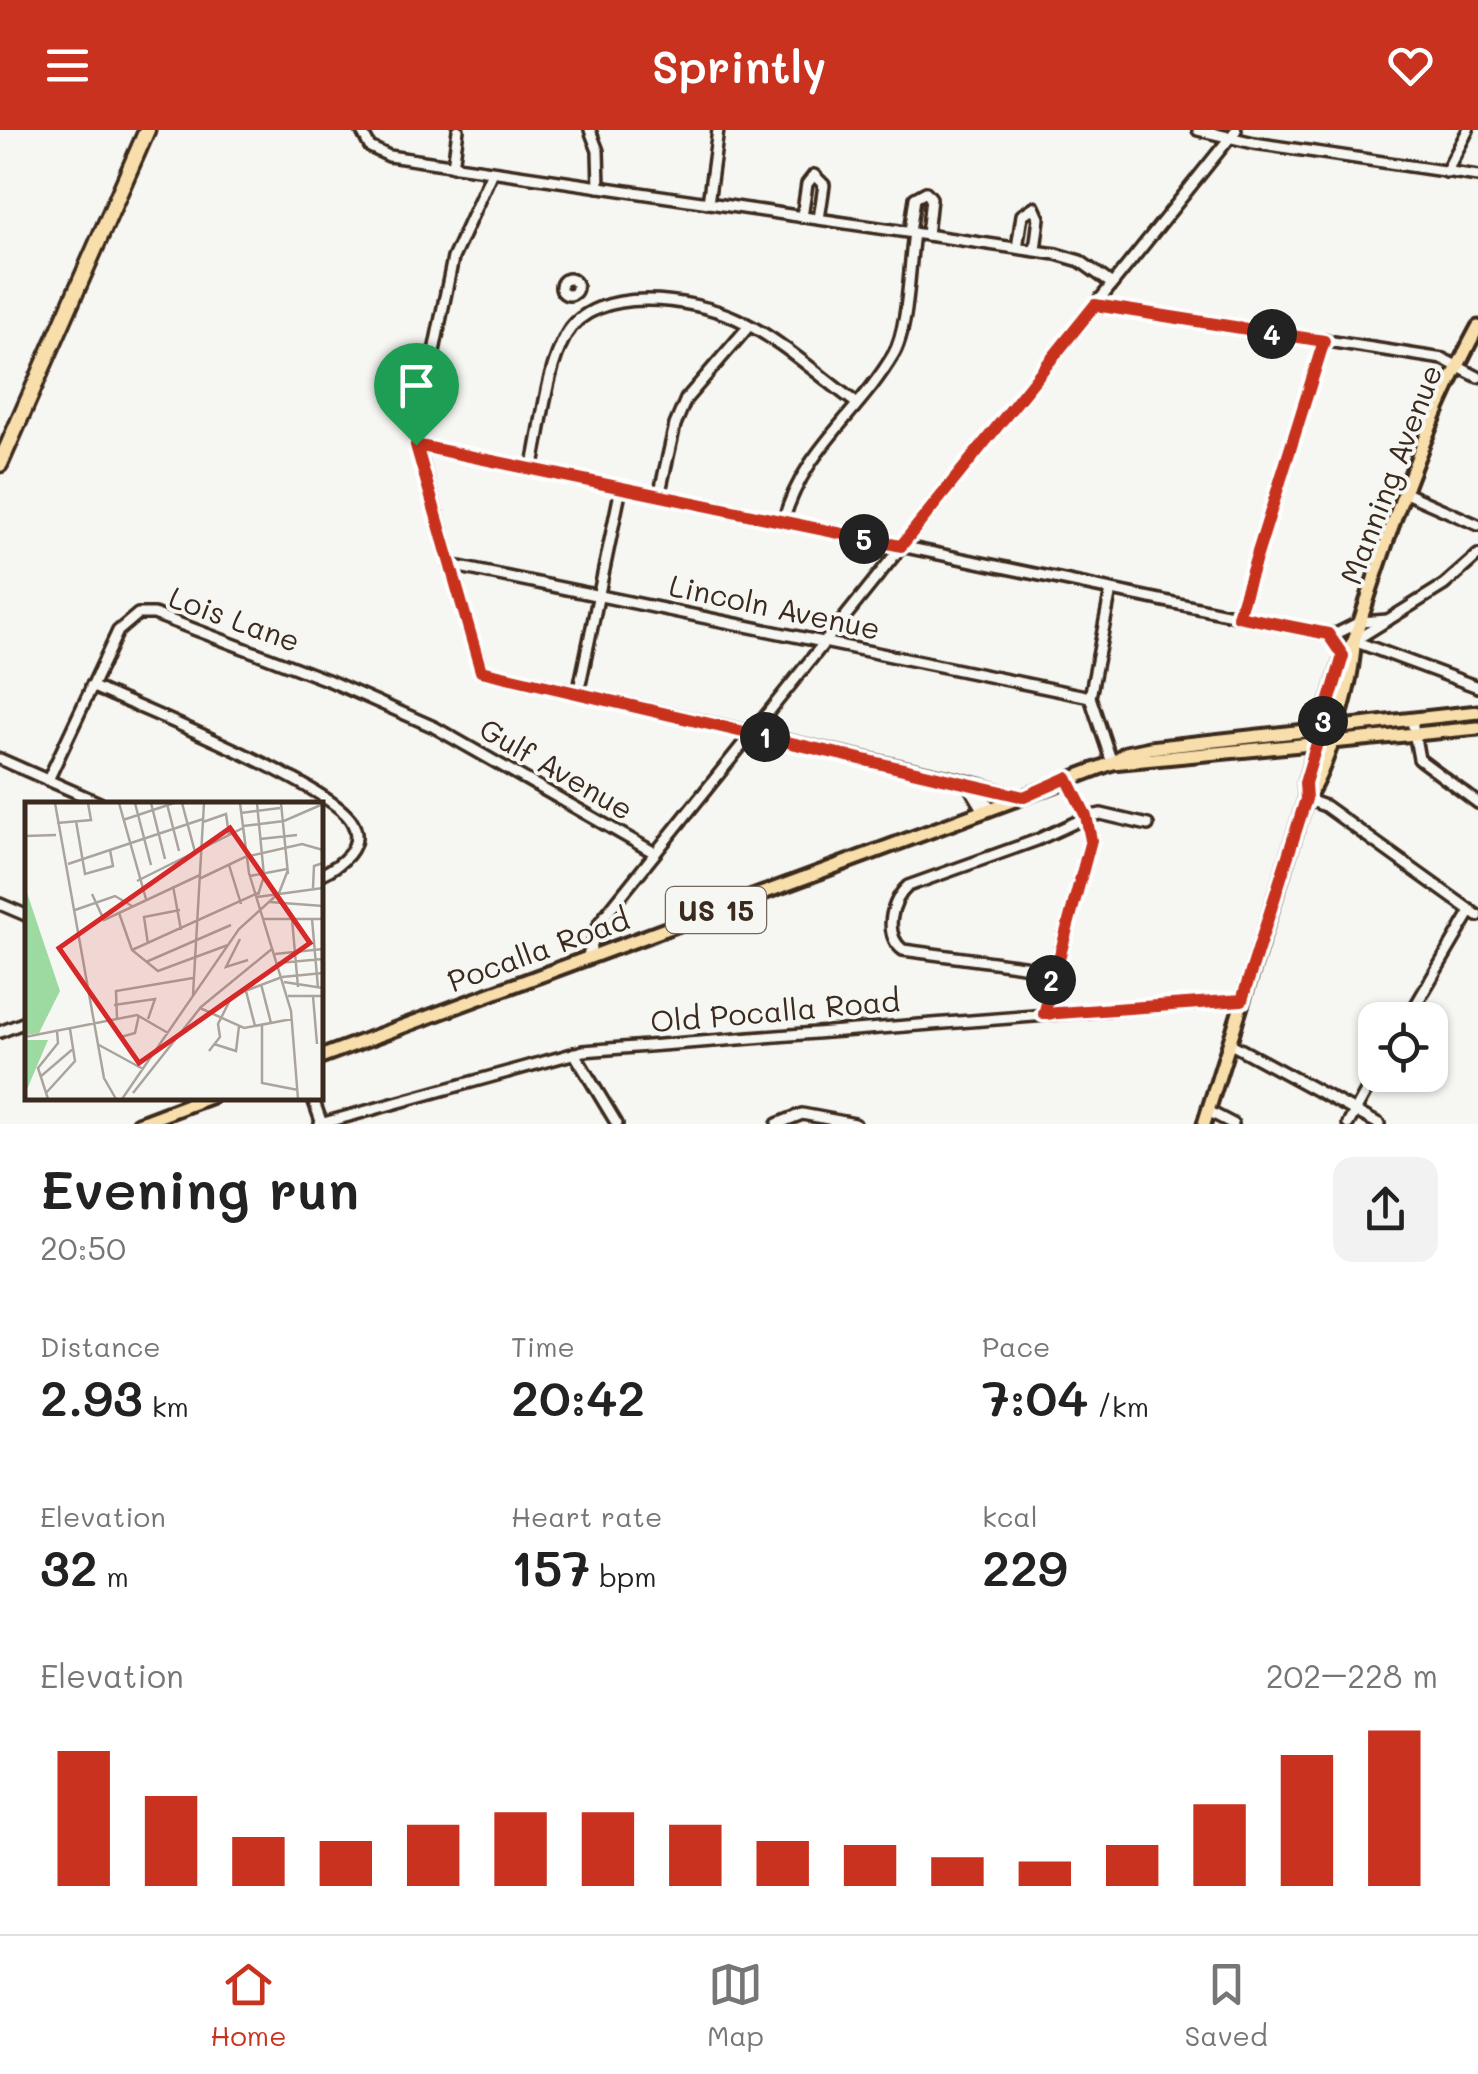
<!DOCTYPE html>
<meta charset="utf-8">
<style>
:root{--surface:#fff;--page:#f2f2f2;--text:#222;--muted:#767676;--line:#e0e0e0;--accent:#c8321e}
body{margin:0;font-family:Mali,sans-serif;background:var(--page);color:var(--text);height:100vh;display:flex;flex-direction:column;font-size:38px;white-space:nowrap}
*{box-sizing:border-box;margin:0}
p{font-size:32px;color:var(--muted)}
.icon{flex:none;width:55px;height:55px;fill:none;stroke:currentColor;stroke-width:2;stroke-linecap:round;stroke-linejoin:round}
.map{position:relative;height:994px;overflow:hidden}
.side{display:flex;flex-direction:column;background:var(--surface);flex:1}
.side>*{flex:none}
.fabs{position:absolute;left:1358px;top:872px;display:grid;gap:20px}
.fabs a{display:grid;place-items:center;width:90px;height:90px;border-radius:20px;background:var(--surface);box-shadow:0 2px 8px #0004;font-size:50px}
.pin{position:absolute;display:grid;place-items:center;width:85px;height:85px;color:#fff;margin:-102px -42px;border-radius:50% 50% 50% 0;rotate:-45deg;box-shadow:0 0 10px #0007}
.pin .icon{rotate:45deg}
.km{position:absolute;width:50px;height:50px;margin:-25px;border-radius:50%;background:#222;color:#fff;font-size:28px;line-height:50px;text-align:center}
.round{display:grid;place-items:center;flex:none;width:105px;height:105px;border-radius:20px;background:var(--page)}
.summary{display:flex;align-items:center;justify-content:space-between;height:170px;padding:0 40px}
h1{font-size:55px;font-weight:600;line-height:75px}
.figures{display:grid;grid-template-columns:repeat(3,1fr);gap:15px;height:170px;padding:10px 40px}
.figures div{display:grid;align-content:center}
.figures b{font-size:50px;font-weight:600}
.figures small{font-size:28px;font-weight:400}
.figures p{font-size:28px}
.chart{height:280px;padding:20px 40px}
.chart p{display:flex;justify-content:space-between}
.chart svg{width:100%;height:180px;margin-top:10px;stroke:var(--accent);stroke-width:6}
header{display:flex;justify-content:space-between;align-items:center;height:130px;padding:0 40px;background:var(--accent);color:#fff;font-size:45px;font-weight:600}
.dock{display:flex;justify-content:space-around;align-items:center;height:140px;border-top:2px solid var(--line);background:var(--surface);font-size:28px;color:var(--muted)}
.dock a{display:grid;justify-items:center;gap:5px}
.dock .on{color:var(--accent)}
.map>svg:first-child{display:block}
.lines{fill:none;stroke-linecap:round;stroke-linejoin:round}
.minor-casing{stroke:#3b2a1e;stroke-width:16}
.major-casing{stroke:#3b2a1e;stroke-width:19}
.highway-casing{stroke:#3b2a1e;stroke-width:21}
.minor{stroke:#f6f6f2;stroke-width:9}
.major{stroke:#f8deab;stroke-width:11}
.highway{stroke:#f8deab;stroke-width:14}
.route-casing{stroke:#fff;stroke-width:20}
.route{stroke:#c8321e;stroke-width:12}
.labels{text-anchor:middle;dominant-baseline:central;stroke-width:8;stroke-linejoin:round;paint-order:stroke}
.shield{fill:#f6f6f2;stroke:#73675e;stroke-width:2.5}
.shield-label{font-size:28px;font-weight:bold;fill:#3b2a1e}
.street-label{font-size:30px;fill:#3b2a1e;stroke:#f6f6f2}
.inset-road{fill:none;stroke:#aba49d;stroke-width:2.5}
.view{fill:#d62828;fill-opacity:0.15;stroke:#d62828;stroke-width:5}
.inset-edge{fill:none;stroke:#3b2a1e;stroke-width:5}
</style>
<header><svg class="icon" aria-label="menu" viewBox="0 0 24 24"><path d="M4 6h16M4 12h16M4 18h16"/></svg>Sprintly<svg class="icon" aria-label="heart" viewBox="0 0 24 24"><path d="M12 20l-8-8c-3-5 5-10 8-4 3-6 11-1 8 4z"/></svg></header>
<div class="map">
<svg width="1478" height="994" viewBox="0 0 1478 994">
<rect width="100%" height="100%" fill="#f6f6f2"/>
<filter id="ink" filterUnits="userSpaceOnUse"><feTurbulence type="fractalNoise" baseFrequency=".01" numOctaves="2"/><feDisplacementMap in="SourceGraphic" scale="20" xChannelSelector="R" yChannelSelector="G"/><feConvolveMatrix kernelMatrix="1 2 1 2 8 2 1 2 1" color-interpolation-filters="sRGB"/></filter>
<g filter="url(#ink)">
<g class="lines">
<g class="minor-casing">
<g id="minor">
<polyline points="361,0 370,17 389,26 1056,124 1080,131 1112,154"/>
<polyline points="590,0 598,21 599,57"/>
<polyline points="1198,0 1254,13 1478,46"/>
<polyline points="453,36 458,0"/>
<polyline points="492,42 453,128 416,310 481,541 975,653 991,679"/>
<polyline points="1446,42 1468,0"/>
<polyline points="708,73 718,0"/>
<polyline points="802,87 807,54 814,45 824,55 819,89"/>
<polyline points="910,102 915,68 926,62 931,68 927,105"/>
<polyline points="1017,118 1022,85 1034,77 1039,88 1035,120"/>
<circle cx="569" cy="157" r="8"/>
<polyline points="1095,175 1443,229 1478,247"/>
<polyline points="416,315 1318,503 1336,504 1360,492 1388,490"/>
<path d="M532,339C542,297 545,243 566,205C595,154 692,168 737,189C780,209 818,245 856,273"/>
<polyline points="1403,362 1478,395"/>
<polyline points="659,366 675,295 686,269 749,196"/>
<path d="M783,392C803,320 857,286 893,225C909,198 909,135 914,103"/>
<polyline points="450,435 1090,567"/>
<polyline points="1111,460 1090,567 1112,633"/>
<polyline points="1238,486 1324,211"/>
<polyline points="1327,504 1343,526"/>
<polyline points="1354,511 1444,455 1478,425"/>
<polyline points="1354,511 1478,557"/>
<path d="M91,556C139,578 332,655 352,692C366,717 340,736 320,745"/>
<polyline points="578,564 621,358"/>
<polyline points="1412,591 1419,629 1478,673"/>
<polyline points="0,629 102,674"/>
<polyline points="1067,648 1087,687 1101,684 1148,695"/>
<polyline points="48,650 118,501 138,484 154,484 330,551 434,597 655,723"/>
<polyline points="967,653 984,681"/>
<polyline points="978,654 1023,667"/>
<polyline points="1306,669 1325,676 1478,786"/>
<polyline points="0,774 28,786"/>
<polyline points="587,828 600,792 1236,0"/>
<path d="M1043,884L1091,710L1087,687L1037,710L908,756C891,771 883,805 903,820L1053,840"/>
<polyline points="1407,890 1471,781"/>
<polyline points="0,902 28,891"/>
<polyline points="1229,913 1379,994"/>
<polyline points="574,923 617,994"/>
<polyline points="312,966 322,994"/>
<polyline points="1208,981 1233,994"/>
<polyline points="320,994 583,921 1242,870"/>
<polyline points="777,994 802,984 855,994"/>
<polyline points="1348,994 1375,945"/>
</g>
</g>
<g class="major-casing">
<g id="major">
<polyline points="1112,633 1478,598"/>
<path d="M1306,669L1305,653L1343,526L1354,511C1388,403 1424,297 1478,197"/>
<polyline points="320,927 1028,665 1112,633 1126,623 1150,618 1478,582"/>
<polyline points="138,994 212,966"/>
<path d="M1204,994L1306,669C1328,639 1354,548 1354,511"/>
</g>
</g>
<g class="highway-casing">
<polyline id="highway" points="0,334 147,0"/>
</g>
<use href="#minor" class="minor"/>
<use href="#major" class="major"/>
<use href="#highway" class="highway"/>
</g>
</g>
<g class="lines" filter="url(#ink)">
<g class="route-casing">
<polygon id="route" points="1095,175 1324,211 1238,486 1328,504 1343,526 1305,653 1306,669 1242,870 1044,884 1091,710 1086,686 1067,648 1024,667 481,541 416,315 901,416"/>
</g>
<use href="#route" class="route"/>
</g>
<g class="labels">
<rect class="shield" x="666" y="757" width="100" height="46" rx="8"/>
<g class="shield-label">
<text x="716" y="780">US 15</text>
</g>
<g class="street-label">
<text transform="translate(1390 344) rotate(-69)">Manning Avenue</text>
<text transform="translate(775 476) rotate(12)">Lincoln Avenue</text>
<text transform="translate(235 488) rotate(20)">Lois Lane</text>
<text transform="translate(557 638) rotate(30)">Gulf Avenue</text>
<text transform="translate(538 819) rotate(-20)">Pocalla Road</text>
<text transform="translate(775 880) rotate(-5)">Old Pocalla Road</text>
</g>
</g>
<g transform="translate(25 672)">
<rect width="298" height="298" fill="#f6f6f2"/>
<path d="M0,85L35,189L14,231L0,233ZM0,238H23L0,292Z" fill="#9cdaa2"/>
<path class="inset-road" d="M30,1L79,276L91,297M94,1L121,97M110,1L126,63M126,1L140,57M157,1L170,50M215,1L224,71L266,209L273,297M232,1L239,74L233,93M256,1L263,72M142,2L154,49M216,11L255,6M98,18L149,1M51,19L60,72L88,64L85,48M178,20L201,12L204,33M32,21L66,18L63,1M218,24L259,19L298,2M0,34L31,33M235,37L272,33M43,62L178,17M204,63L216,102M225,74L262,67M174,77L220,55L277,42L298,48M112,79L218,26M148,84L156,128M288,86L289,64L298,61M67,92L79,118L175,73M232,95L298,86M245,100L298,104M50,108L90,94L107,104M94,111L107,148L133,169L203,143M239,117H298M267,117L273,185M287,117L293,186M215,137L201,165L223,158M123,142L119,115L155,108M107,148L233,91M250,152L298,147M121,160L206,123M253,161L298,157M259,180L298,186M236,182L246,221M221,189L230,224M168,193L179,1M263,194H298M288,194L292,242M89,203L130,197L123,217M175,206L219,226L267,217M92,217L91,189L168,176M237,223V281L273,288M0,235L112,213L143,231M96,235L110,231L114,213M189,242L211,249L214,224M74,243L118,267M184,249L195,235L193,222L207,194L257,175L298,171M15,275L49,246M21,291L50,259L45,227M108,291L176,205L248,146M23,297L13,266L33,241L32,229M97,297L214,127L254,91L263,68"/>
<path class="view" d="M205,26L285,141L114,261L34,146Z"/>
<rect width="298" height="298" class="inset-edge"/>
</g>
</svg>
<div class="fabs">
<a><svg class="icon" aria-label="locate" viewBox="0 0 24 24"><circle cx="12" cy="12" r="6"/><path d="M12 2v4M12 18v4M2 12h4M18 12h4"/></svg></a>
</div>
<div class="pin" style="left:416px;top:315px;background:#1e9e55"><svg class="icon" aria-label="arrive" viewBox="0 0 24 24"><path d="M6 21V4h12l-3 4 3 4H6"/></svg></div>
<b class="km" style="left:765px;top:607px">1</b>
<b class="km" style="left:1051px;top:850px">2</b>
<b class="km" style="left:1323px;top:591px">3</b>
<b class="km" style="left:1272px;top:204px">4</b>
<b class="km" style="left:864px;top:409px">5</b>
</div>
<section class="side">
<div class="summary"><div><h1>Evening run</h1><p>20:50</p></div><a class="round"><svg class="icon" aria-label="share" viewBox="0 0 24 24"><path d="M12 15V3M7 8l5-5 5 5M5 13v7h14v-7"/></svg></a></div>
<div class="figures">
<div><p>Distance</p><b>2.93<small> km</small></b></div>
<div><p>Time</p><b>20:42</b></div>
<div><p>Pace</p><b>7:04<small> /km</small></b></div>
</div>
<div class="figures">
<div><p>Elevation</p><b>32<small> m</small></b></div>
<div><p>Heart rate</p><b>157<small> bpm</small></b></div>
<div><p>kcal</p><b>229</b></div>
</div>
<div class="chart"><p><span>Elevation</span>202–228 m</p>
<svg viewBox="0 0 160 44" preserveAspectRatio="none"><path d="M5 44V11M15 44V22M25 44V32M35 44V33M45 44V29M55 44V26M65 44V26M75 44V29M85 44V33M95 44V34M105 44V37M115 44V38M125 44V34M135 44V24M145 44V12M155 44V6"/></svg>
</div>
</section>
<nav class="dock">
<a class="on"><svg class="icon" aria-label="home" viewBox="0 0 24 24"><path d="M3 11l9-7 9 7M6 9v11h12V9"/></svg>Home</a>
<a><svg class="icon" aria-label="map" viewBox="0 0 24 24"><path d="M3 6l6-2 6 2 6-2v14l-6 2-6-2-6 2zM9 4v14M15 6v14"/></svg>Map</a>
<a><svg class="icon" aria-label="saved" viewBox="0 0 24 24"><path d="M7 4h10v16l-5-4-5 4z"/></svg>Saved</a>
</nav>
